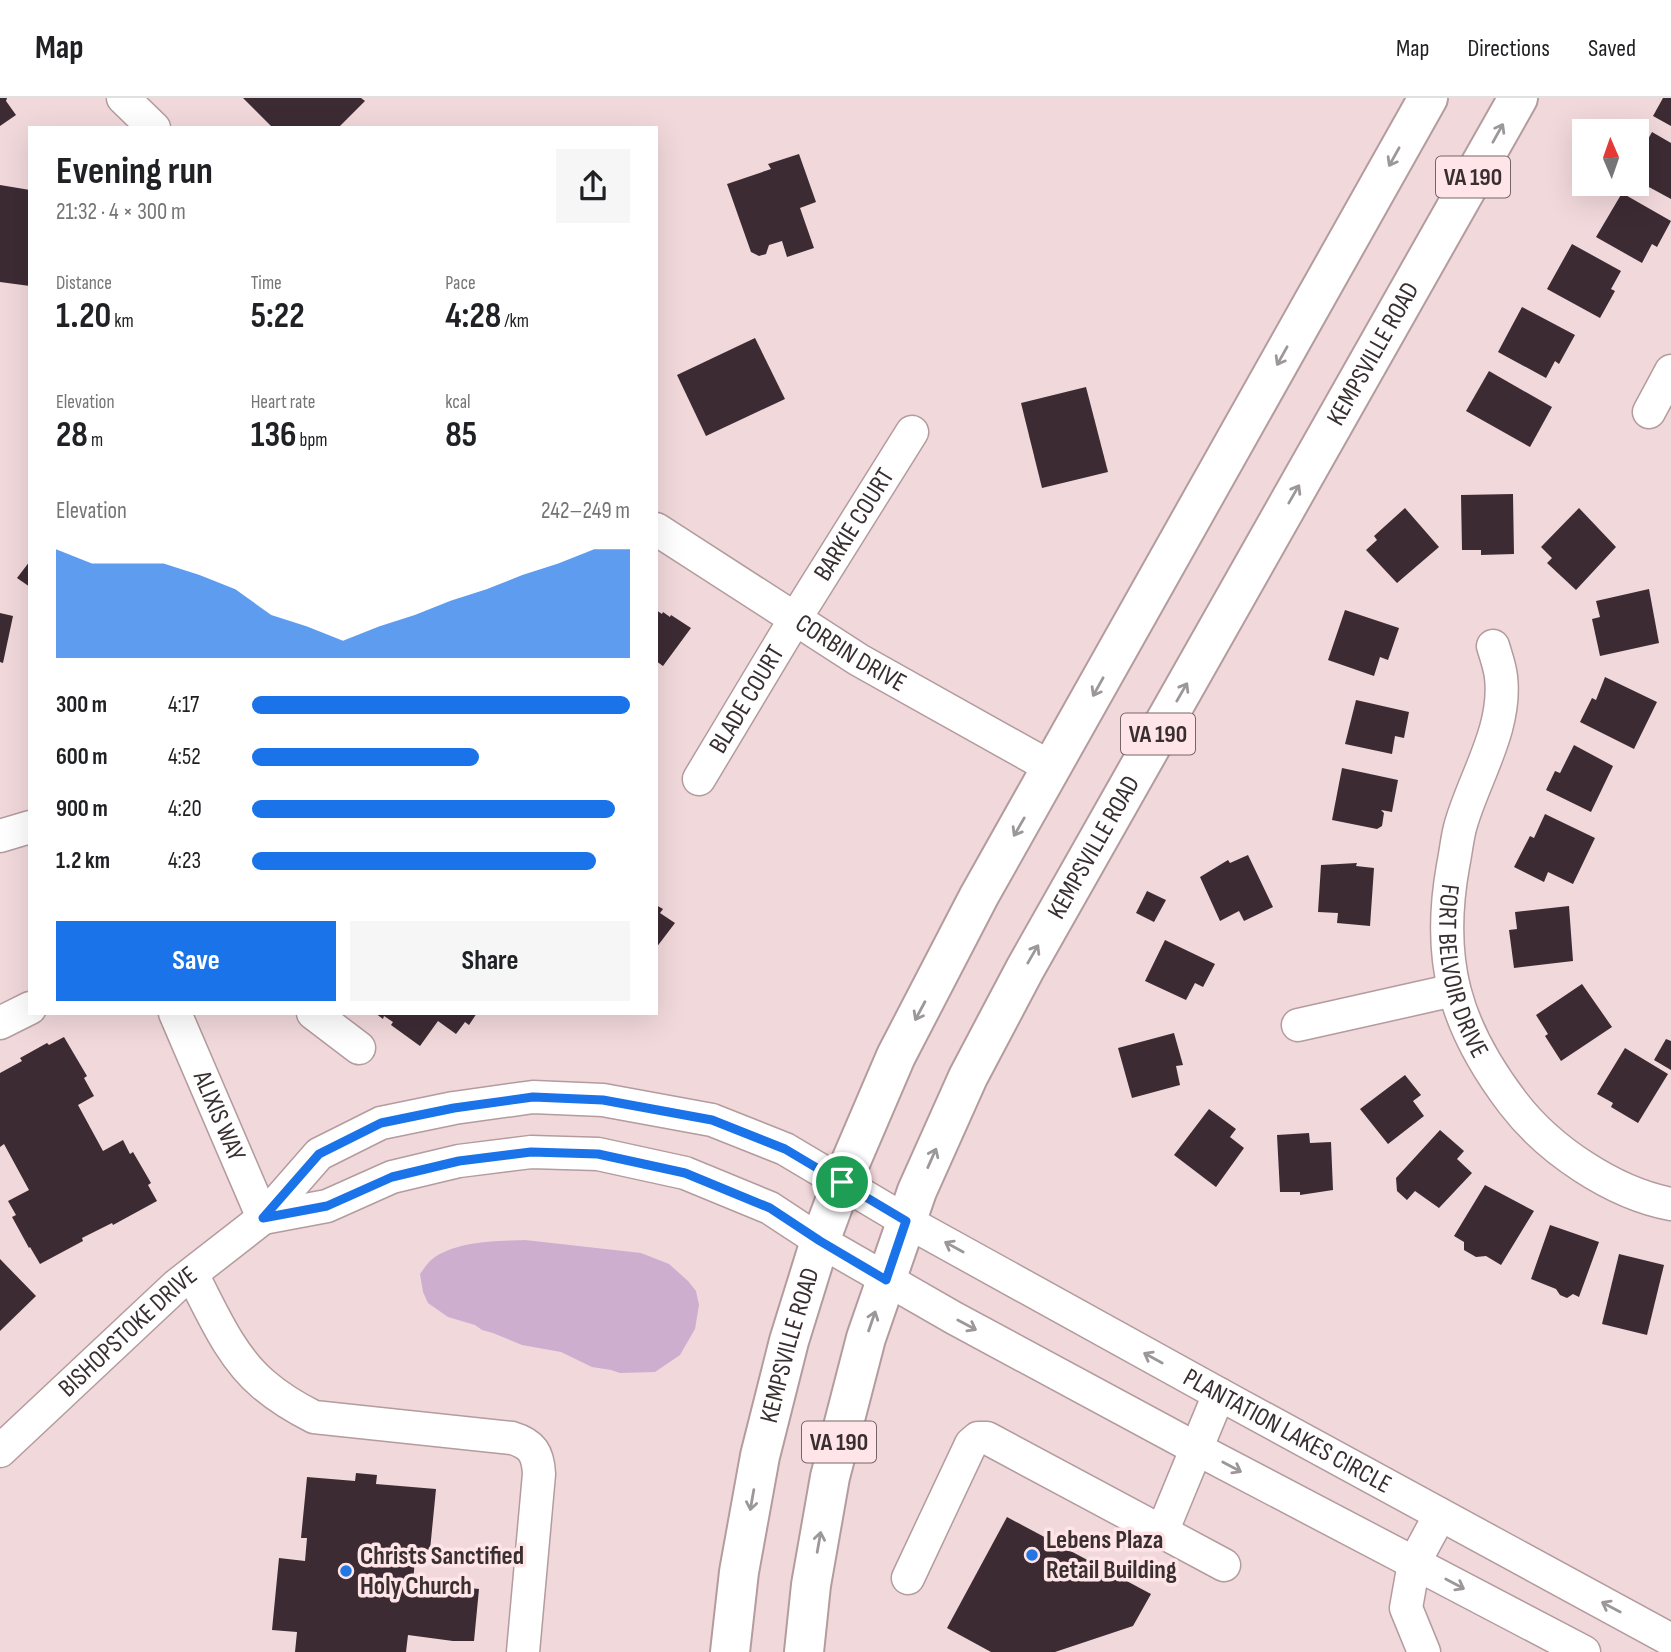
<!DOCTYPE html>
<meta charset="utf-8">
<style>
:root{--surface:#fff;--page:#f6f6f6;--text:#202124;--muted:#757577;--line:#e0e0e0;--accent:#1a73e8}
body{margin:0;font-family:"Sofia Sans Condensed",sans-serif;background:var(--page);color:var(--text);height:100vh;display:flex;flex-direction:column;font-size:26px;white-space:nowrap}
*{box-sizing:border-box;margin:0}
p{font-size:23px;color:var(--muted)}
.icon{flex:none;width:38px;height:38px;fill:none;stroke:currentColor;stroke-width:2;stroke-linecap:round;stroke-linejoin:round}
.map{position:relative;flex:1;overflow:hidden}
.sheet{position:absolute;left:28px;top:28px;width:630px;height:889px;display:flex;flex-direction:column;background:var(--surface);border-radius:0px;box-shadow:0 7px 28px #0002}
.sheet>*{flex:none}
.needle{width:46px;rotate:358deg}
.fabs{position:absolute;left:1572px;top:21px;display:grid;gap:14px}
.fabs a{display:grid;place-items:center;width:77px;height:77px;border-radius:0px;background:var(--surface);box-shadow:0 7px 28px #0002;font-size:35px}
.pin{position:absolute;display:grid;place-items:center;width:60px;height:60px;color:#fff;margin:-30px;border:4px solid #fff;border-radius:50%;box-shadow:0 2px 7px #0007}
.round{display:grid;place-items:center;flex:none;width:74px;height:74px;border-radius:0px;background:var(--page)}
.head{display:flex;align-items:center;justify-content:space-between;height:119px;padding:0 28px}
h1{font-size:38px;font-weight:700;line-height:52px}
.figures{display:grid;grid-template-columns:repeat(3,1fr);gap:10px;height:119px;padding:7px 28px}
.figures div{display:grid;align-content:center}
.figures b{font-size:35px;font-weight:700}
.figures small{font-size:19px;font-weight:400}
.figures p{font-size:19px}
.chart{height:196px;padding:14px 28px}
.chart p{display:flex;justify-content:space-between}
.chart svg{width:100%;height:126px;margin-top:7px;fill:var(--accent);opacity:.7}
.cta{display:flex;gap:14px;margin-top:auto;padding:14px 28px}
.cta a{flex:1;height:80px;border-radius:0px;background:var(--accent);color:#fff;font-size:28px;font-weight:700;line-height:80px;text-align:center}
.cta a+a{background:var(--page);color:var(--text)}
ul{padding:0 28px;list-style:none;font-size:23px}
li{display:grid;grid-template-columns:112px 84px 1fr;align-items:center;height:52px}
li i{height:18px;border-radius:9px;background:var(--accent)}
header{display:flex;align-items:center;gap:42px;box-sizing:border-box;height:98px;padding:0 35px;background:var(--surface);border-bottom:2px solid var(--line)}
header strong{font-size:33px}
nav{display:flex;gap:38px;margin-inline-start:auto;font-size:24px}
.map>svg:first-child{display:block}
.water{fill:#cdaecf}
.building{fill:#3d2b34}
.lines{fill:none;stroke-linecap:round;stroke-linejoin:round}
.minor-casing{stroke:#b39b9e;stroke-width:35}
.major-casing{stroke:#b39b9e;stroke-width:42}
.minor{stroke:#fff;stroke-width:32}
.major{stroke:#fff;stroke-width:38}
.oneway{stroke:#9c9798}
.route-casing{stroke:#fff;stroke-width:14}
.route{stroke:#1a73e8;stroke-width:9}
.poi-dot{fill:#2477e1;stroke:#ffe5e8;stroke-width:2.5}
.labels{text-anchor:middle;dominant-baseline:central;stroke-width:7;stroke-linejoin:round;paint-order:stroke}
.shield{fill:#ffe5e8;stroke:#746668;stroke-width:2}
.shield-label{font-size:24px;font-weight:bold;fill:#392f31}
.street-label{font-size:26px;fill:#392f31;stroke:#ffe5e8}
.poi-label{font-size:26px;font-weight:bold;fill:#392f31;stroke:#ffe5e8;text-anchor:start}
</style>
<header>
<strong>Map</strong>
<nav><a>Map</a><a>Directions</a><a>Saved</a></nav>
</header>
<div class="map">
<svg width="1671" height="1554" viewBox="0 0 1671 1554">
<rect width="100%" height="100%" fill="#f1d8db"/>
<path class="water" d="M525,1142L641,1155L669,1166L688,1183L696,1193L699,1207L695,1231L680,1257L655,1274L620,1275L611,1272L592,1269L561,1254L522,1247L493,1235L482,1232L475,1227L448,1219L428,1205L423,1194L420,1176C423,1172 426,1167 430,1163C452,1143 497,1143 525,1142Z"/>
<g class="building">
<polygon points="0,0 7,0 6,3 16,17 0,28"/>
<polygon points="243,0 361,0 365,3 338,30 273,30"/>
<polygon points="1663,0 1671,0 1671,28 1653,18"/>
<polygon points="1652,34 1671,45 1671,101 1636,82 1636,63"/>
<polygon points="799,56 816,104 800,110 814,150 787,159 782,143 769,147 766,156 759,158 751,154 727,86 771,71 768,66"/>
<polygon points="0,87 30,92 30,188 0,184"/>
<polygon points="1622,95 1671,123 1657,149 1652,146 1642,165 1596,139"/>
<polygon points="1572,146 1621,173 1611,191 1615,193 1600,220 1547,191"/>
<polygon points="1522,209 1575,237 1559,266 1555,263 1546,280 1498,254"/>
<polygon points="755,240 785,301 706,338 677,277"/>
<polygon points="1489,273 1552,309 1530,349 1466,313"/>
<polygon points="1086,289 1108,374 1042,390 1021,305"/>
<polygon points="1513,396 1514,456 1481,457 1481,452 1462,452 1461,397"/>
<polygon points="1405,410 1439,449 1397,485 1366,452 1377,442 1374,438"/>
<polygon points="1579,410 1616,449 1576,492 1547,465 1552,460 1541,449"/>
<polygon points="30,463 30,489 17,480"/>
<polygon points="1649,491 1659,545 1600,558 1592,521 1600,519 1596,503"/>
<polygon points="656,512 662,516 663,514 670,519 671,517 691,530 663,568 656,563"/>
<polygon points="1345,512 1399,530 1388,562 1380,559 1374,578 1328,562"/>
<polygon points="0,515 13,518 3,565 0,564"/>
<polygon points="1605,579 1657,604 1634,651 1580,624 1592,600 1596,602"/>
<polygon points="1356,602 1409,614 1404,640 1395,638 1392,656 1345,646"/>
<polygon points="1574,647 1613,668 1591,714 1546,692 1555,673 1560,675"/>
<polygon points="1342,670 1398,682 1392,714 1381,712 1384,715 1382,728 1377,731 1332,722"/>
<polygon points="1545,716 1595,740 1573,786 1548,774 1544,784 1514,769 1530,738 1534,740"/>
<polygon points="1248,757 1273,809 1244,823 1239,813 1220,823 1200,779 1228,762 1230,765"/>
<polygon points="1357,765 1356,768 1374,770 1370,828 1337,825 1338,815 1318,814 1321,767"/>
<polygon points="1147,793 1166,802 1154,824 1136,815"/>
<polygon points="656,807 663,811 660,815 675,825 656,850"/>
<polygon points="1569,808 1573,863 1514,870 1509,832 1517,831 1515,814"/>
<polygon points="1165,842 1215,866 1203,889 1195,885 1186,902 1145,883"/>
<polygon points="1582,886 1612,929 1561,963 1545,938 1548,936 1536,917"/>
<polygon points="375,915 477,915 469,927 465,924 456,936 438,923 420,948 391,927 393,924 384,918 383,921"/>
<polygon points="1174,935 1183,967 1176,968 1180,987 1132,1000 1118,950"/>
<polygon points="64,939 87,978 84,980 94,998 78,1007 103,1053 123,1042 130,1056 133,1054 151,1085 148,1087 157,1103 113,1127 112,1125 82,1140 83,1143 40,1166 30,1149 29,1150 12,1119 16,1117 8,1103 29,1092 4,1046 0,1049 0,975 22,963 20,960 47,945 49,947"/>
<polygon points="1666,941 1671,943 1671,972 1654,962"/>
<polygon points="1625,950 1668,976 1638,1025 1611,1009 1613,1005 1597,996"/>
<polygon points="1405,977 1421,997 1413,1003 1424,1018 1388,1046 1360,1011"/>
<polygon points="1209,1011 1236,1031 1230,1039 1244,1050 1216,1089 1174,1057"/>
<polygon points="1440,1032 1464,1053 1457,1061 1472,1075 1439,1110 1415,1093 1407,1102 1397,1093 1396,1080"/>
<polygon points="1309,1035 1310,1045 1331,1044 1333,1092 1300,1097 1300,1094 1280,1094 1277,1037"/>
<polygon points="1485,1087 1534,1113 1501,1167 1486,1158 1476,1159 1464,1152 1464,1144 1454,1138"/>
<polygon points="1550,1127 1599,1144 1579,1199 1573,1196 1567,1200 1560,1197 1556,1191 1531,1181"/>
<polygon points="1619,1156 1664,1167 1647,1237 1602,1226"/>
<polygon points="0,1161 36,1198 0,1233"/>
<polygon points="356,1375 377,1377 376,1386 436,1391 430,1452 416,1450 413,1484 479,1491 474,1543 453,1543 408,1537 406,1554 295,1554 297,1534 272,1532 279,1460 305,1463 307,1440 301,1440 307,1379 355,1383"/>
<polygon points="1007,1419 1151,1496 1133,1528 1055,1554 991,1554 947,1530"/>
</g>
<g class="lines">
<g class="minor-casing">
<g id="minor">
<polyline points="123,0 154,30"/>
<polyline points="1649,314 1671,273"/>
<path id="s1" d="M656,431L859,562L1052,670"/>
<path id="s2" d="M1493,548C1496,558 1500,569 1501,579C1507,630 1475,678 1461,726C1457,739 1456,754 1453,768C1436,863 1455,929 1513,1005C1549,1052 1613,1095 1671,1106"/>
<path id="s3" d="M699,681L795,521L912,334"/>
<polyline points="0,738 30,729"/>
<path id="s4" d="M175,915L263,1120"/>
<polyline points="313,915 359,950"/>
<polyline points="0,925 30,910"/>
<polyline points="1298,927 1454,892"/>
<polyline points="263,1120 327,1108 392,1079 459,1063 531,1054 598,1056 685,1075 770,1110 820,1143 954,1220 1197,1351 1584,1554"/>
<path d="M192,1176C212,1214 230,1258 263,1286C278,1299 296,1310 314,1319L512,1340C532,1346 538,1355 539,1376L523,1554"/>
<path id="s5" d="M0,1353L177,1187L263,1120L319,1056L381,1025L454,1010L533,999L603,1002L712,1022L785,1051L906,1123L1219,1296L1671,1542"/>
<polyline points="1162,1434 1219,1296"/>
<polyline points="908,1480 971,1346 978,1340 987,1340 1224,1467"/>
<polyline points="1424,1554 1406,1510 1414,1465 1440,1417"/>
</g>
</g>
<g class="major-casing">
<g id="major">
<path id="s6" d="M730,1554L739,1474L760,1358L789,1243L820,1143L842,1084L896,958L979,798L1428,0"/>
<path id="s7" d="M804,1554L811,1487L830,1379L866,1240L917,1093L968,979L1025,871L1518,0"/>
</g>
</g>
<use href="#minor" class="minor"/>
<use href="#major" class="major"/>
</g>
<defs><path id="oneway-shaft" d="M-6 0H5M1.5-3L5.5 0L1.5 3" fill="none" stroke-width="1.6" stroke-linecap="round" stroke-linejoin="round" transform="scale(1.75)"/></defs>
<g class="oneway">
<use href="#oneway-shaft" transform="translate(1498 35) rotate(-61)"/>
<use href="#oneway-shaft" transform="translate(1394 59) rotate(119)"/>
<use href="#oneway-shaft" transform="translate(1282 258) rotate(119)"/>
<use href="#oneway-shaft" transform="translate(1294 396) rotate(-60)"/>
<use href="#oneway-shaft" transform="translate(1098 589) rotate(119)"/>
<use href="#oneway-shaft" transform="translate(1182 594) rotate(-60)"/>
<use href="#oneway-shaft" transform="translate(1019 729) rotate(120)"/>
<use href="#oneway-shaft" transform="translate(1033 856) rotate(-60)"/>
<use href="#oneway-shaft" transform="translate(920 913) rotate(118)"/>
<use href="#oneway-shaft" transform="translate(932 1060) rotate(-66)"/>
<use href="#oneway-shaft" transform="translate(954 1149) rotate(-151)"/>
<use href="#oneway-shaft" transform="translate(872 1223) rotate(-71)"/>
<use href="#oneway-shaft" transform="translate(967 1227) rotate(28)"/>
<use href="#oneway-shaft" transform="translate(1153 1260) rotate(-151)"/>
<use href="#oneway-shaft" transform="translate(1232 1369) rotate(28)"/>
<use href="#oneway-shaft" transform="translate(752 1402) rotate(100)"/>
<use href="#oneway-shaft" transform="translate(819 1444) rotate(-80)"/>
<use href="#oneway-shaft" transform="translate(1455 1486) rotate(28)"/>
<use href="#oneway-shaft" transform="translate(1611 1509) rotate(-152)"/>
</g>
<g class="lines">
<g class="route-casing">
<polygon id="route" points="533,999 603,1002 712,1022 785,1051 906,1123 886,1182 820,1143 770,1110 685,1075 598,1056 531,1054 459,1063 392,1079 327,1108 263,1120 319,1056 381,1025 454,1010"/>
</g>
<use href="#route" class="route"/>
</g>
<g class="poi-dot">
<circle cx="1032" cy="1457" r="7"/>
<circle cx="346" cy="1473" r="7"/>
</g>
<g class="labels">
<g class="shield">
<rect x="1436" y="58.5" width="74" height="41" rx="5"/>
<rect x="1121" y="615.5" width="74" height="41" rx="5"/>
<rect x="802" y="1323.5" width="74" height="41" rx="5"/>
</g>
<g class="shield-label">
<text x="1473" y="79">VA 190</text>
<text x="1158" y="636">VA 190</text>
<text x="839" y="1344">VA 190</text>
</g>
<g class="street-label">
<text stroke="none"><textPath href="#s7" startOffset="1430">KEMPSVILLE ROAD</textPath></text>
<text stroke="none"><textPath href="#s3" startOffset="298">BARKIE COURT</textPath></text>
<text stroke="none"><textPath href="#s1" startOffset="231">CORBIN DRIVE</textPath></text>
<text stroke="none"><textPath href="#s3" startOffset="93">BLADE COURT</textPath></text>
<text stroke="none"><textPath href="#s7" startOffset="863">KEMPSVILLE ROAD</textPath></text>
<text stroke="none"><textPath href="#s2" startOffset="336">FORT BELVOIR DRIVE</textPath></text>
<text stroke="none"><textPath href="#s4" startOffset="112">ALIXIS WAY</textPath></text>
<text stroke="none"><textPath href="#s5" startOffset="175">BISHOPSTOKE DRIVE</textPath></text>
<text stroke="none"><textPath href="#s6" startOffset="313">KEMPSVILLE ROAD</textPath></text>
<text stroke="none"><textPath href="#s5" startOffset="1496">PLANTATION LAKES CIRCLE</textPath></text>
</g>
<g class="poi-label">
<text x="1046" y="1442">Lebens Plaza<tspan x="1046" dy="30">Retail Building</tspan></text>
<text x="360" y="1458">Christs Sanctified<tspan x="360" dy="30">Holy Church</tspan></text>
</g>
</g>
</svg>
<div class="fabs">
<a><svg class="needle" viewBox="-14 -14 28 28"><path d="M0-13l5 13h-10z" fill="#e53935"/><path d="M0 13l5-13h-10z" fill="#757577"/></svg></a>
</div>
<div class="pin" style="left:842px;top:1084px;background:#1e9e55"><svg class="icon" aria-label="arrive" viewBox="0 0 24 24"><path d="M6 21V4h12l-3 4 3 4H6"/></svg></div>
<section class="sheet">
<div class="head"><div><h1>Evening run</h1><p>21:32 · 4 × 300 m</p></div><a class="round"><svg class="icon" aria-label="share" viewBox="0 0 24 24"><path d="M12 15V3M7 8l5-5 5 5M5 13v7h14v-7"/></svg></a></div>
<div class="figures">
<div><p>Distance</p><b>1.20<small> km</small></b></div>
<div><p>Time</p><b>5:22</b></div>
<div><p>Pace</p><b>4:28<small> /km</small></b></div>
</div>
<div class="figures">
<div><p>Elevation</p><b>28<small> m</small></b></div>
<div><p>Heart rate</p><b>136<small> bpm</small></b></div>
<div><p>kcal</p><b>85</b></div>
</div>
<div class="chart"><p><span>Elevation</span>242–249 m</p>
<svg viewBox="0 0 160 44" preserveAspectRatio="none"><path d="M0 44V6L10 11L20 11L30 11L40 15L50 20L60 29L70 33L80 38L90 33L100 29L110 24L120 20L130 15L140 11L150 6L160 6V44z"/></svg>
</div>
<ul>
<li><b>300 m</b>4:17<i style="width:100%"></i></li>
<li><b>600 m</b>4:52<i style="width:60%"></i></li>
<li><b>900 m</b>4:20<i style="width:96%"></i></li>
<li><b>1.2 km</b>4:23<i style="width:91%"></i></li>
</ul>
<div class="cta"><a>Save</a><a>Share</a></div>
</section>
</div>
